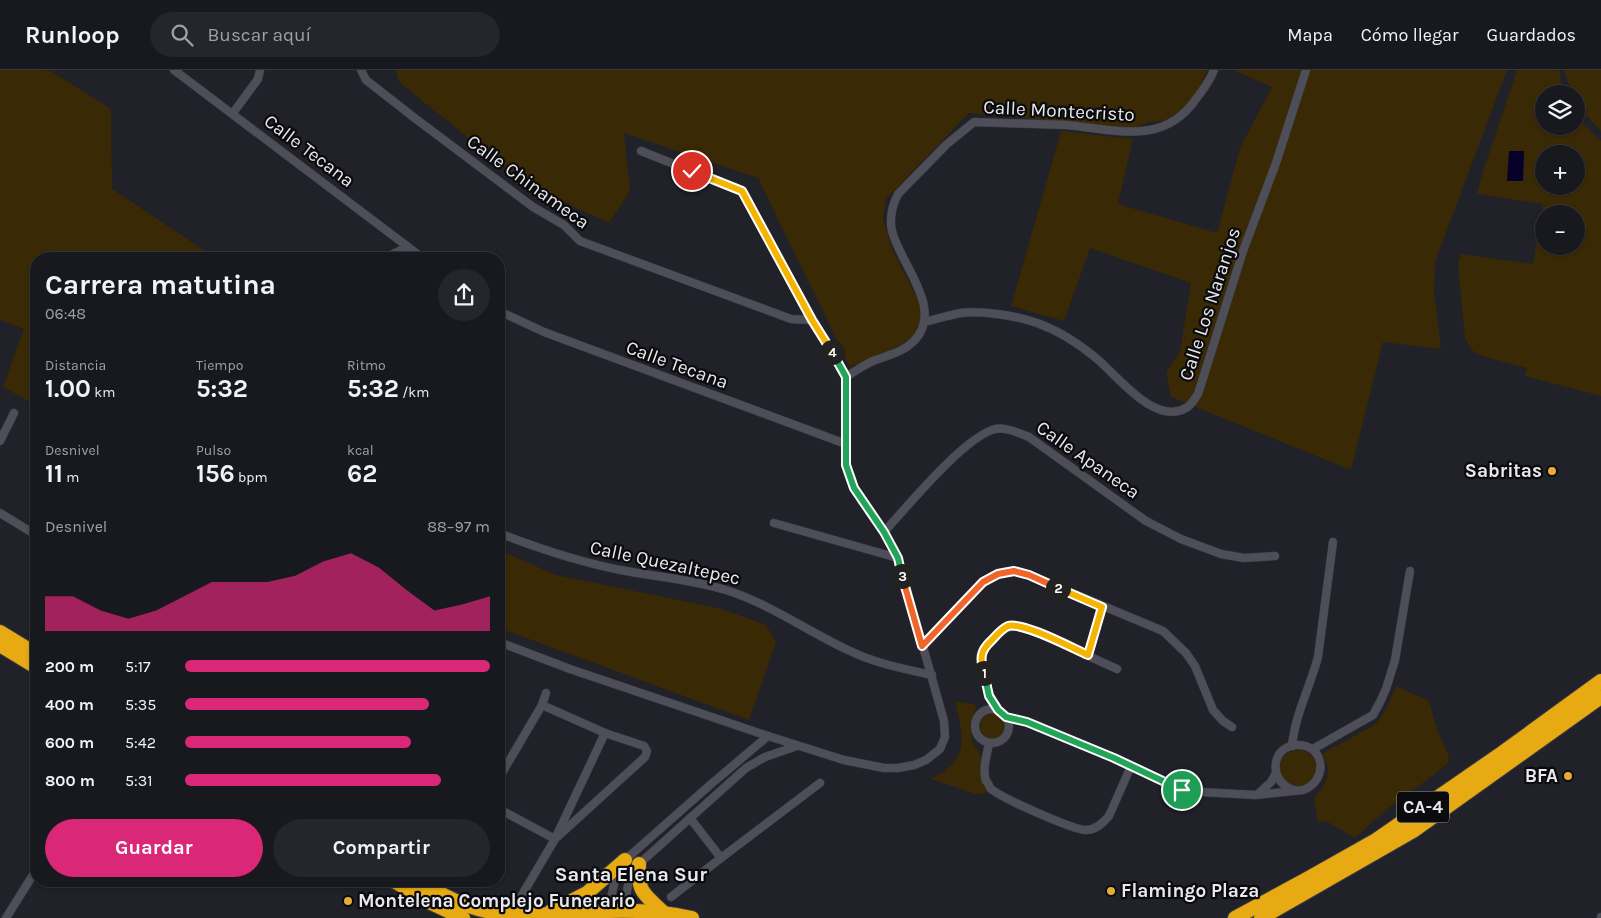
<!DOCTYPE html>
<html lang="es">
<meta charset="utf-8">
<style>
:root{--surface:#18191f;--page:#25262c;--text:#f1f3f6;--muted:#9fa0a4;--line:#36383d;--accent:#db2777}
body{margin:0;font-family:Karla,sans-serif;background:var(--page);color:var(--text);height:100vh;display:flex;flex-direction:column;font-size:19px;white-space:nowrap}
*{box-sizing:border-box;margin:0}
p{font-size:16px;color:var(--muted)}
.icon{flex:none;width:28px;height:28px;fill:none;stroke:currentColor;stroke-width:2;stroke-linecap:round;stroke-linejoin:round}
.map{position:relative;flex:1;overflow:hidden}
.side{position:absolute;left:30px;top:182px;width:475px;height:635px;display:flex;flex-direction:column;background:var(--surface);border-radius:20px;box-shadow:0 1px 4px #0004,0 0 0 1px var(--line)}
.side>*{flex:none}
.tools{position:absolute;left:1535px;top:15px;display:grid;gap:10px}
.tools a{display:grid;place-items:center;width:50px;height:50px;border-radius:50%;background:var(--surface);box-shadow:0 1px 4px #0004,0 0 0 1px var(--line);font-size:25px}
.pin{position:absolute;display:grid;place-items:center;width:42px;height:42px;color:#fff;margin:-21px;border:2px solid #fff;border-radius:50%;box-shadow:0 1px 5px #0007}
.km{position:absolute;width:25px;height:25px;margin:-12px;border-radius:50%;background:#222;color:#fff;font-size:14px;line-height:25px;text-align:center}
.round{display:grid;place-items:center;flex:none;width:52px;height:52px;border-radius:26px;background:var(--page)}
.headline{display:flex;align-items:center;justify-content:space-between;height:85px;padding:0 15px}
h1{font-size:28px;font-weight:700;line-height:38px}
.stats{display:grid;grid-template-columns:repeat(3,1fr);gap:8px;height:85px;padding:5px 15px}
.stats div{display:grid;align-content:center}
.stats b{font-size:25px;font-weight:700}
.stats small{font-size:14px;font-weight:400}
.stats p{font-size:14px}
.chart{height:140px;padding:10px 15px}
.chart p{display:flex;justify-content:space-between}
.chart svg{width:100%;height:90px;margin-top:5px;fill:var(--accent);opacity:.7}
.primary-button{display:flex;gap:10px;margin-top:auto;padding:10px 15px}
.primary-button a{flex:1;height:58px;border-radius:30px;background:var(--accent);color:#fff;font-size:20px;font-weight:700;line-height:58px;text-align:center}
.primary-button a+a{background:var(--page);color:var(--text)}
ul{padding:0 15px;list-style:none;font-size:16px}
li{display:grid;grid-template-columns:80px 60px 1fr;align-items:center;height:38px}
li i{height:12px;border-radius:6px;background:var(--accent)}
header{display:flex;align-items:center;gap:30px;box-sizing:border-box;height:70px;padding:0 25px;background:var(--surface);border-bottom:1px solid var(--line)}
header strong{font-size:24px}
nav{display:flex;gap:28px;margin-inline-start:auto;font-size:18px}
.search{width:350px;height:45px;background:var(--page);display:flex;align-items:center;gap:12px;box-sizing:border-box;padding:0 18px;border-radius:28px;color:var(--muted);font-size:19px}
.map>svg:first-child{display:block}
.green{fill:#3a2905;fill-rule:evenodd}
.water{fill:#060029}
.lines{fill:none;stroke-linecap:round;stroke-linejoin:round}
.street-casing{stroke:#3b3c42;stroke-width:9}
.highway-casing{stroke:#3b3c42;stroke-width:16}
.street{stroke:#4d4e57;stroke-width:8}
.highway{stroke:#e7aa12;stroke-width:14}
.split-1-casing{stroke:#fff;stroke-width:10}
.split-2-casing{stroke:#fff;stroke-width:10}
.split-3-casing{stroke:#fff;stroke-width:10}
.split-4-casing{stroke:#fff;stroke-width:10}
.split-5-casing{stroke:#fff;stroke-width:10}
.split-1{stroke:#22a559;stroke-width:6}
.split-2{stroke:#f5b400;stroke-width:6}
.split-3{stroke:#f0652b;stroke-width:6}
.split-4{stroke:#22a559;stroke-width:6}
.split-5{stroke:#f5b400;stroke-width:6}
.poi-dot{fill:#e5ad35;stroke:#0b0b0e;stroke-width:2}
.labels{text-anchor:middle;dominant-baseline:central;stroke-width:4.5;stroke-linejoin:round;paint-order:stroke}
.shield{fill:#0b0b0e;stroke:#a6a6ab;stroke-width:1}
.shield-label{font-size:18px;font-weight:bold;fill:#e8e9ee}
.street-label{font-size:19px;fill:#e8e9ee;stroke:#0b0b0e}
.poi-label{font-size:19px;font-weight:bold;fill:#e8e9ee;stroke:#0b0b0e;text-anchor:end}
.neighbourhood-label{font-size:20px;font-weight:bold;fill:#e8e9ee;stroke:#0b0b0e}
</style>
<header>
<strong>Runloop</strong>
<div class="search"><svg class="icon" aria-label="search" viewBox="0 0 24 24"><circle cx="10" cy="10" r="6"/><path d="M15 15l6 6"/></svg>Buscar aquí</div>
<nav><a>Mapa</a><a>Cómo llegar</a><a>Guardados</a></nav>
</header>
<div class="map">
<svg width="1601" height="848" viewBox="0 0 1601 848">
<rect width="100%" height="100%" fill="#202129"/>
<g class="green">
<polygon points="0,0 46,0 52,2 111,39 112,119 217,189 36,189 36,335 3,317 24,259 0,250"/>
<polygon points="396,0 1207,0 1198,21 1185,39 1165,51 1148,52 1134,58 969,43 886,129 883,149 892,179 920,234 920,249 915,265 895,278 850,297 758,108 624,63 630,121 609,153 525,114 399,12"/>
<polygon points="1233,0 1507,0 1435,192 1434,221 1441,279 1383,272 1351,400 1171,327 1166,302 1180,282 1191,213 1090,178 1064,251 1011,236 1061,61 1133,69 1118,134 1217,163 1240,78 1272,17"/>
<path d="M1517,0H1559L1563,24H1544V56H1576V47L1601,71V326L1525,306L1527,298L1478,285L1472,280L1465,268L1458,194L1461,184L1533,194L1543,134L1477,124L1483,101ZM1544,84H1576V116H1544ZM1544,144H1576V176H1544Z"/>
<polygon points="1564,0 1601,0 1601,61 1588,47 1576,38 1576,24 1572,24"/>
<polygon points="499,480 556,505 722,539 766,555 776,572 749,650 499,558"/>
<path d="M1396,616L1429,631L1437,659L1449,687L1448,693L1435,704L1387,739L1355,768L1326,751L1318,752L1314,729C1320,720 1329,711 1328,699C1327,693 1324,689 1323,683L1373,656C1385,645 1390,631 1396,616Z"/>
<path d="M955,631L977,635L970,654L971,665L973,674L979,681L981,688L980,705L987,723L976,724L931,709C970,689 964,669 955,631Z"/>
<circle cx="993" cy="656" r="13"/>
<circle cx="1298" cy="698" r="18"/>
</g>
<polygon class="water" points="1509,81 1524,81 1523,111 1507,111"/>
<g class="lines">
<g class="street-casing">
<g id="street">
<polyline points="174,0 424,189"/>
<polyline points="361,0 366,10 416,49 533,137 564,155 580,171 791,249 812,250"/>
<polyline points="233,43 258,9 260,0"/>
<polyline points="382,189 408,177"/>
<polyline points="499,241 544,262 846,374"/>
<path d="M924,252C937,249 949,245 961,243C982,240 1017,246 1037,253C1057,260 1079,274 1096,288C1117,305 1154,356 1186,338C1191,336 1195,328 1198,324L1243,181L1276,93L1306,0"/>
<path d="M846,307C855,301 864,295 873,291C888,285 902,283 914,271C945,239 900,194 892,161C889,148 892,136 898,124L947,74L974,52C1005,53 1035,54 1066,55C1114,59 1163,77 1196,29C1203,20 1210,11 1214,0"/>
<polyline points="0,371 14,343"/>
<polyline points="0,443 36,465"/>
<polyline points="774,453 898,488"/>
<path d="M884,462C907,437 964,367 995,359C1006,357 1019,363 1029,367L1146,451L1181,469L1221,484L1244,488L1275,486"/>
<path d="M499,463C540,479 582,493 626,501C659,507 694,510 726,520C770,534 807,561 848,580C874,593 904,599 932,605"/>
<polyline points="499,572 570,599 768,666 844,690 884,698 898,698 914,695 926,690 940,679 945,667 944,651 898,488 884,462 854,418 846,395 846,307 812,250 742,121 641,81"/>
<path d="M922,576C938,560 980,510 998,503C1009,500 1018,502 1029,505L1163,561L1186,583L1195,596L1213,640L1223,651L1232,657"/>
<polyline points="1088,585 1102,537"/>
<polyline points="542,635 605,663 644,676 647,681 645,687 555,769"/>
<circle cx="992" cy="656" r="17"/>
<path d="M998,640C991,629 978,598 981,584C983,576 991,571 996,566C1005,557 1012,555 1025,557L1117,599"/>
<path d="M1006,647L1027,652L1114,688L1182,721L1256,725L1303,720C1329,711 1325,674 1297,675C1270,676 1268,713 1294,720"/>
<path d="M989,673C987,685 982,699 986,711C987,711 990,717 990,718C999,727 1073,760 1086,760C1096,760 1103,753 1109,746L1131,696"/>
<path d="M1292,676C1295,645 1310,617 1318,587L1333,472"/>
<polyline points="1313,679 1373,645 1380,632 1386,619 1395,590 1410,501"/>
<polyline points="499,708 542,635 546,623"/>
<polyline points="1258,724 1271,712 1276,703"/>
<polyline points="499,739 555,769"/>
<polyline points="690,748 721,788 820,713"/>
<polyline points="522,825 555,769 605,663"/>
<polyline points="671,827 721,788"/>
<polyline points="608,841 616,806 625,790 710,715 768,666"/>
<polyline points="624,841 629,808 639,794 746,698 765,687 797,676"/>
<polyline points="6,848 36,800"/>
<polyline points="1601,848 1601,847"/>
</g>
</g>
<g class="highway-casing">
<g id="highway">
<polyline points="0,562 36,584"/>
<polyline points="0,575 36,597"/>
<path d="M639,794C637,824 645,824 665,844"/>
<polyline points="394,811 431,833 463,848"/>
<path d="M420,811C440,824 462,836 486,841C526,848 568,843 608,841C636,840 665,842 692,848"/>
<polyline points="550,842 587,823 625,790"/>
<polyline points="1235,848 1307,809 1376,770 1502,683 1601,611"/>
<polyline points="1261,848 1413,761 1601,627"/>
</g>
</g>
<use href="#street" class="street"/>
<use href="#highway" class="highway"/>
</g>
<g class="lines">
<g class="split-1-casing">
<polyline id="split-1" points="984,603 989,626 998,640 1006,647 1027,652 1114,688 1182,720"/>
</g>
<g class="split-2-casing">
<path id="split-2" d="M984,603C980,589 980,581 991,571C996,566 1001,559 1008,556C1024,552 1072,578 1088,585L1102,537L1058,518"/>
</g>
<g class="split-3-casing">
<polyline id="split-3" points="902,506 922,576 983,512 998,504 1014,501 1029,505 1058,518"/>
</g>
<g class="split-4-casing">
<polyline id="split-4" points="832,282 846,307 846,395 854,418 884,462 898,488 902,506"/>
</g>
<g class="split-5-casing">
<polyline id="split-5" points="692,101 742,121 812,250 832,282"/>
</g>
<use href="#split-1" class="split-1"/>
<use href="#split-2" class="split-2"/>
<use href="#split-3" class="split-3"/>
<use href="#split-4" class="split-4"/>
<use href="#split-5" class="split-5"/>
</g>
<g class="poi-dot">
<circle cx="1552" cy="401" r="5"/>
<circle cx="1568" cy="706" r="5"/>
<circle cx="1111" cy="821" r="5"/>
<circle cx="348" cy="831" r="5"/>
</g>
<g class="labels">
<rect class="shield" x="1397" y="721.5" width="52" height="31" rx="4"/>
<g class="shield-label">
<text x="1423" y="737">CA-4</text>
</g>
<g class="street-label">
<text transform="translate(1059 41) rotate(3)">Calle Montecristo</text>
<text transform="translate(309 81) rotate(37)">Calle Tecana</text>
<text transform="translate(528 112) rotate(36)">Calle Chinameca</text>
<text transform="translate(1210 234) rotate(-72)">Calle Los Naranjos</text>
<text transform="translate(677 295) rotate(20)">Calle Tecana</text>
<text transform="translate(1088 390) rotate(35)">Calle Apaneca</text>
<text transform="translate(665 493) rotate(12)">Calle Quezaltepec</text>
</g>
<g class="poi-label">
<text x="1542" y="401">Sabritas</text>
<text x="1558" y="706">BFA</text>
<text x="1121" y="821" text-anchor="start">Flamingo Plaza</text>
<text x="358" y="831" text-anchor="start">Montelena Complejo Funerario</text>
</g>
<g class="neighbourhood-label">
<text x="631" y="804">Santa Elena Sur</text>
</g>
</g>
</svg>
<div class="tools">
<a><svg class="icon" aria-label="layers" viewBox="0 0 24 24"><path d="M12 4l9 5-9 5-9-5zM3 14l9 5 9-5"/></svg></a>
<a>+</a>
<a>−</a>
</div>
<div class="pin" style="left:1182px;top:720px;background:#1e9e55"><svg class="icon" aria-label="arrive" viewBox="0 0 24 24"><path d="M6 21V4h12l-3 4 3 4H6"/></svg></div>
<div class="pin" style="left:692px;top:101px;background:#d93025"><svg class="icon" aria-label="check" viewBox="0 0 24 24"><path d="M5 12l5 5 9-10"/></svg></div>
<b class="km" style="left:984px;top:603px">1</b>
<b class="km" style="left:1058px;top:518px">2</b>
<b class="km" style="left:902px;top:506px">3</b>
<b class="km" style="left:832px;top:282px">4</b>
<section class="side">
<div class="headline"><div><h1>Carrera matutina</h1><p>06:48</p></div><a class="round"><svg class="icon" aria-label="share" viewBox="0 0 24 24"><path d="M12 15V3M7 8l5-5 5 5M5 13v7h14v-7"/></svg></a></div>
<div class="stats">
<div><p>Distancia</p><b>1.00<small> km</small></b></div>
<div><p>Tiempo</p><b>5:32</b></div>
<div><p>Ritmo</p><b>5:32<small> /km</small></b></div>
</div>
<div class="stats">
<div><p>Desnivel</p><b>11<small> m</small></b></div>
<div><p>Pulso</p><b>156<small> bpm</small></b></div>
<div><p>kcal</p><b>62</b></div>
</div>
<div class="chart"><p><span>Desnivel</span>88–97 m</p>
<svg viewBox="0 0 160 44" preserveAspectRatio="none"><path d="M0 44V27L10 27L20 34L30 38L40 34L50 27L60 20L70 20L80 20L90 17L100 10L110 6L120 13L130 24L140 34L150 31L160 27V44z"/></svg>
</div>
<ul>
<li><b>200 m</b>5:17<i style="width:100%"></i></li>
<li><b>400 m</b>5:35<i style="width:80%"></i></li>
<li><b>600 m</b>5:42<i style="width:74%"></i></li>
<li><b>800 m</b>5:31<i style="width:84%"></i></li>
</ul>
<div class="primary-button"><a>Guardar</a><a>Compartir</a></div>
</section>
</div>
